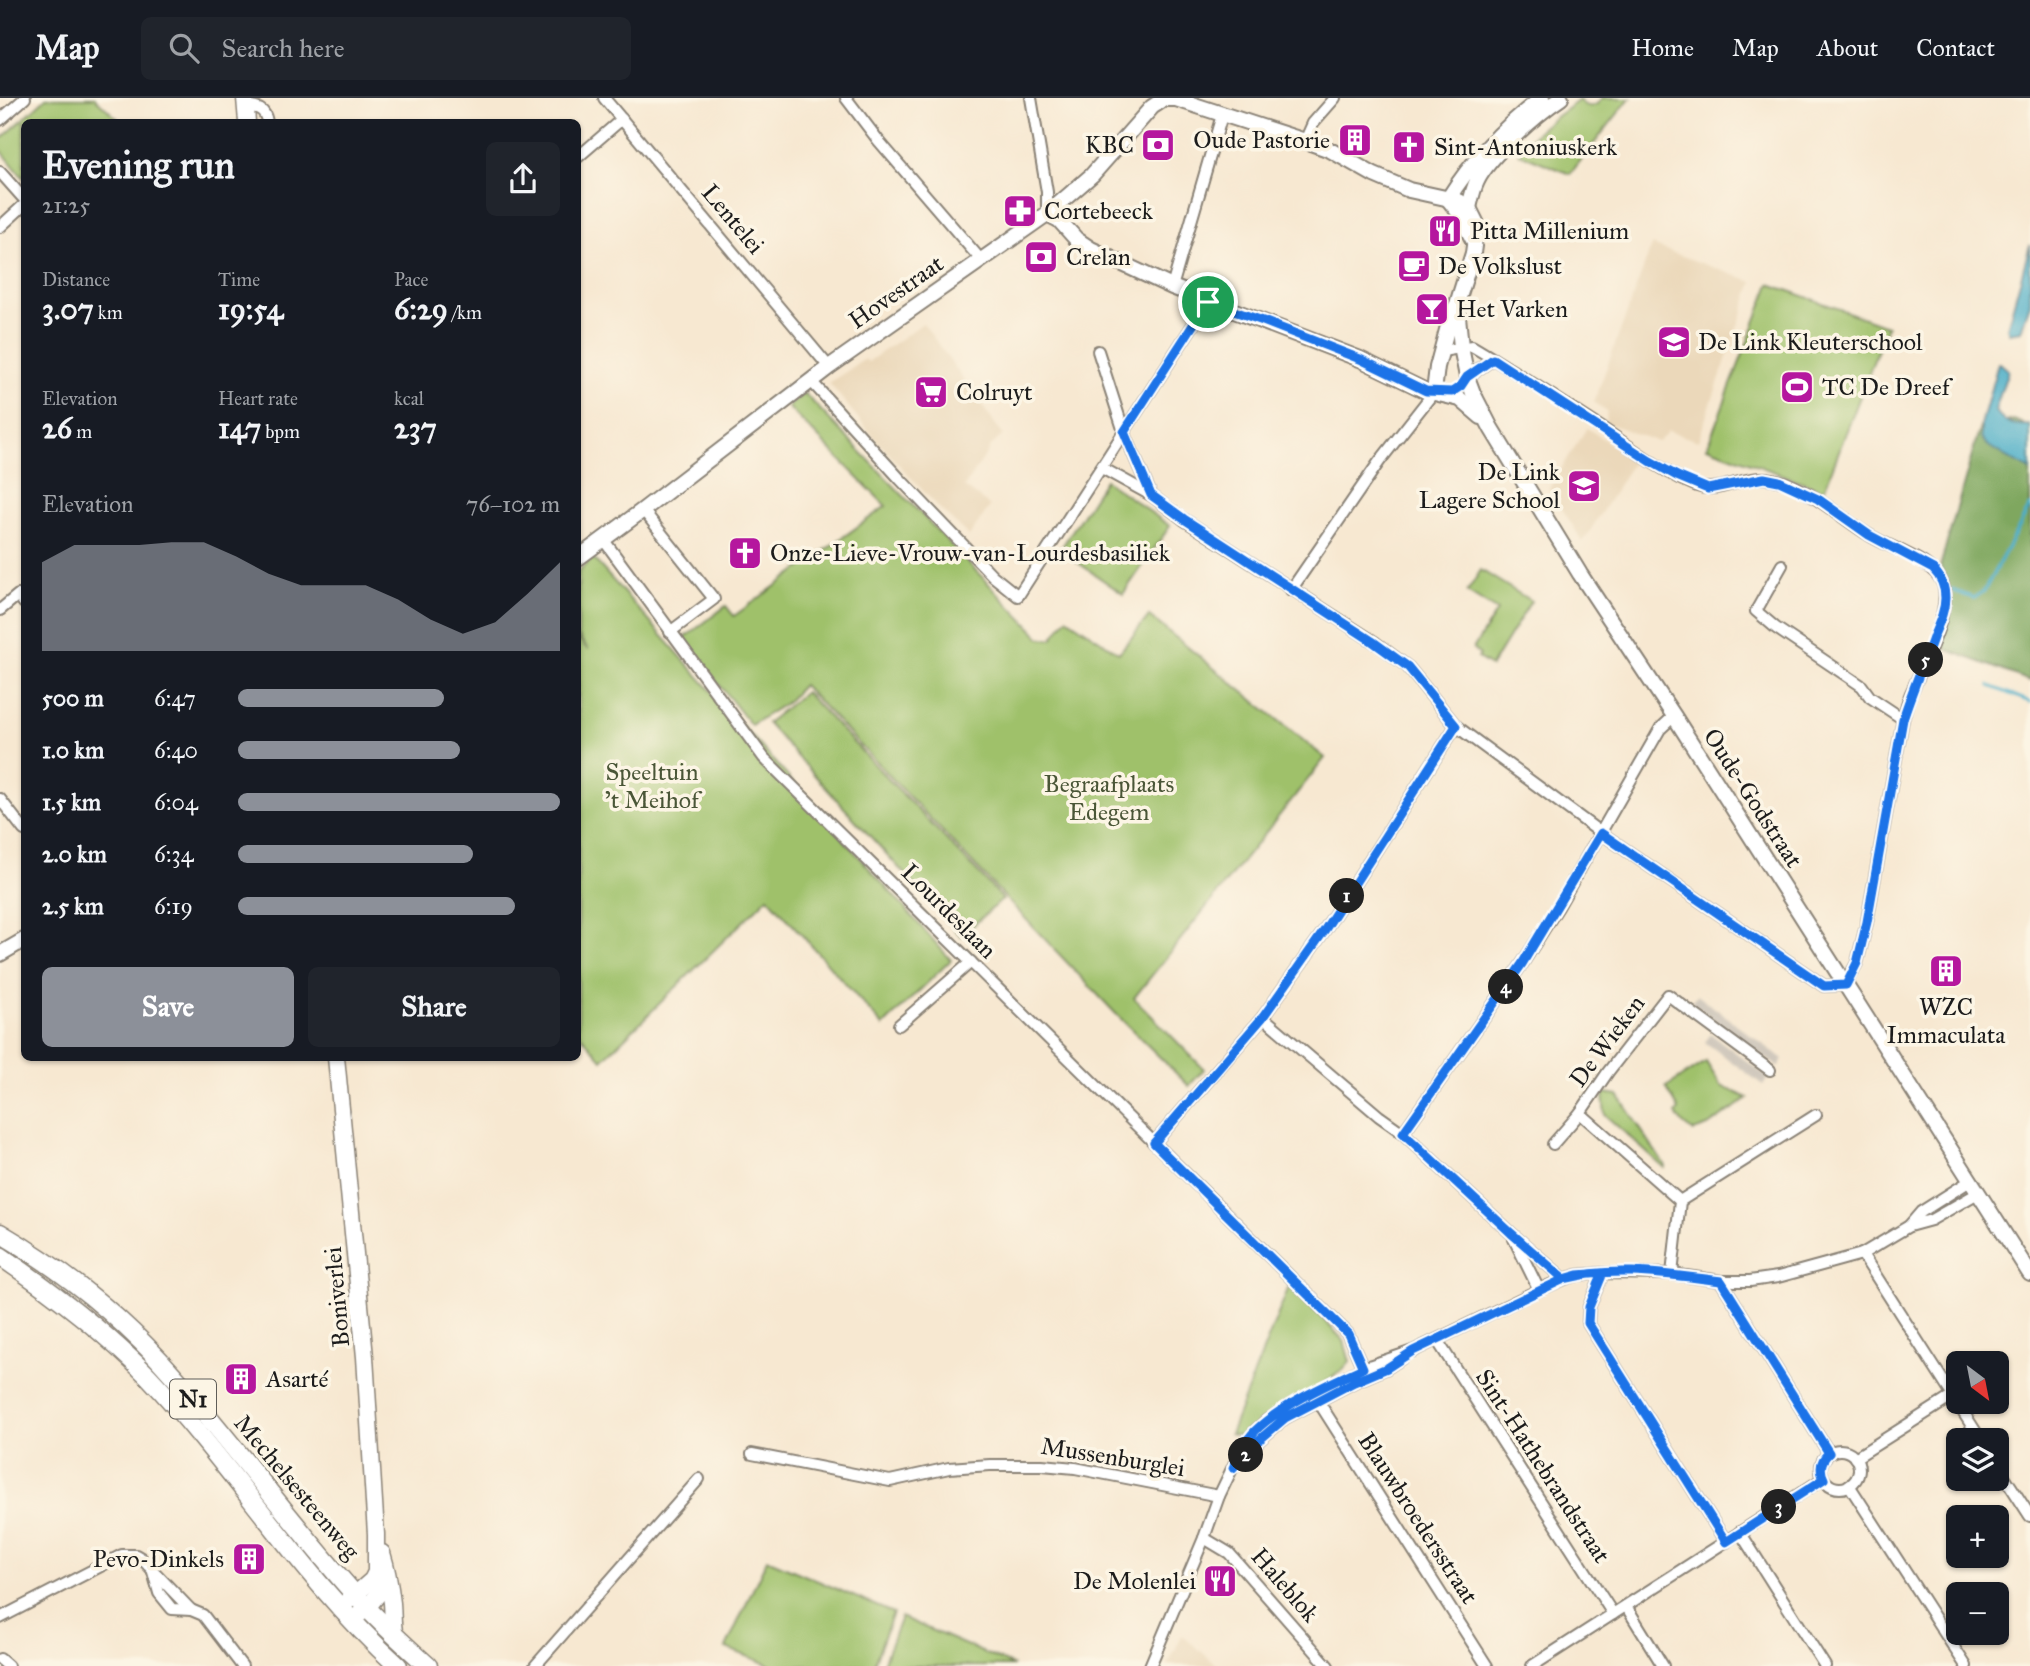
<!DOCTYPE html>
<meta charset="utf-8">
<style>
:root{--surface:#171b24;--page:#20242c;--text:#f1f3f6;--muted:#9ea1a6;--line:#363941;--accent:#8c9099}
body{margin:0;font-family:"IM FELL Great Primer",serif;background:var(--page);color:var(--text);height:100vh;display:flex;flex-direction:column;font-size:26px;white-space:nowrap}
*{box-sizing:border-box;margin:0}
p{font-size:23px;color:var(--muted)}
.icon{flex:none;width:38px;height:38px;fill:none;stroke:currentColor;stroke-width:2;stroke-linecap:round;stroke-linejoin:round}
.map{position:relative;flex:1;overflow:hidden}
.side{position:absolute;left:21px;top:21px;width:560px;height:942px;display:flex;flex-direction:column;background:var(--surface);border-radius:10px;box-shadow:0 2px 5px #0004}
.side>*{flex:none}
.needle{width:46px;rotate:148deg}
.controls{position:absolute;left:1946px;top:1253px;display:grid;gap:14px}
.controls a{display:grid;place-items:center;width:63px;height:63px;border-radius:10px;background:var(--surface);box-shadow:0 2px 5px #0004;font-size:35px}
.pin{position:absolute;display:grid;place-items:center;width:60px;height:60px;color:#fff;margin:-30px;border:4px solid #fff;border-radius:50%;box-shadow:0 2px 7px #0007}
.km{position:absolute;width:35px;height:35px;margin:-18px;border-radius:50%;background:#222;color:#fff;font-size:19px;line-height:35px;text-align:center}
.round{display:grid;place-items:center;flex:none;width:74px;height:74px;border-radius:10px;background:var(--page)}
.overview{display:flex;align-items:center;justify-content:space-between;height:119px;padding:0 21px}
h1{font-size:38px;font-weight:700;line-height:52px}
.figures{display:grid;grid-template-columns:repeat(3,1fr);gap:10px;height:119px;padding:7px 21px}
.figures div{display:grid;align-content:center}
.figures b{font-size:30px;font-weight:700}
.figures small{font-size:19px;font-weight:400}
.figures p{font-size:19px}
.chart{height:196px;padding:14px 21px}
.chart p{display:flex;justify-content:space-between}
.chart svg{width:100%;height:126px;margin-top:7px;fill:var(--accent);opacity:.7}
.action{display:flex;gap:14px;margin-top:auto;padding:14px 21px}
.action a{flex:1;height:80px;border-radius:10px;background:var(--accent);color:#fff;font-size:28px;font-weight:700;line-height:80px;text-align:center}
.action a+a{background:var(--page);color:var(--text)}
ul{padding:0 21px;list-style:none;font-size:23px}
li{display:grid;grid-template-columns:112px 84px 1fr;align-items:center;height:52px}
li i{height:18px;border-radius:9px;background:var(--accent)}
header{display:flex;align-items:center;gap:42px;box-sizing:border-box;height:98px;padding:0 35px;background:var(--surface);border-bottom:2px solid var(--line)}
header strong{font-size:33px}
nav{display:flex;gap:38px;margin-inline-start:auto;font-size:24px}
.search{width:490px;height:63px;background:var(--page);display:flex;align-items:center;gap:18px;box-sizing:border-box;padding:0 24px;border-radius:10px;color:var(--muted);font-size:26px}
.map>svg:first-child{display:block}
.built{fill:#ebd8ba}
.industrial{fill:#cbc3b8}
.green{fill:#9fc16a;stroke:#5e6e43;stroke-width:2}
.forest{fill:#7fa75e;stroke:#4e623d;stroke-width:2}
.water{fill:#49adc8;stroke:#326472;stroke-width:2}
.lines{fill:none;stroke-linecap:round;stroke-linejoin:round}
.stream{stroke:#49adc8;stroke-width:3.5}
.minor-casing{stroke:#8a8276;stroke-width:14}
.tertiary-casing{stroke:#8a8276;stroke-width:18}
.secondary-casing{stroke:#8a8276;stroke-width:19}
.primary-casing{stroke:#8a8276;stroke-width:21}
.minor{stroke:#fff;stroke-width:10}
.tertiary{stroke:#fff;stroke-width:14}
.secondary{stroke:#fff;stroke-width:16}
.primary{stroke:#fff;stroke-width:18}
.route-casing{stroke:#fff;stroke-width:14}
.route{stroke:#1a73e8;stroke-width:9}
.labels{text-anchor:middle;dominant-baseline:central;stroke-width:7;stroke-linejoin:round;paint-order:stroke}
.shield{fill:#fcf5e5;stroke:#5f5d58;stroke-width:2}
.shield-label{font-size:23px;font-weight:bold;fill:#1c1c1c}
.poi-label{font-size:24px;fill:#1c1c1c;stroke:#fcf5e5;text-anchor:start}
.street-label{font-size:24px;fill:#1c1c1c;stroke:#fcf5e5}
.park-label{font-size:24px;fill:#4a5637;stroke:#fcf5e5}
</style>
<header>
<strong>Map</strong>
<div class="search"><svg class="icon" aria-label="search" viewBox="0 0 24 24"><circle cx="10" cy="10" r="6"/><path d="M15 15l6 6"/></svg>Search here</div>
<nav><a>Home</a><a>Map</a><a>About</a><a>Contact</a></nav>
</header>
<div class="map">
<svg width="2030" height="1568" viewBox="0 0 2030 1568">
<rect width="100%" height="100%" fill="#fcf5e5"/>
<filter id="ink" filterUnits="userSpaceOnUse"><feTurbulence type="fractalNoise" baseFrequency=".0143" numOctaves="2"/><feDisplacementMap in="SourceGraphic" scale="14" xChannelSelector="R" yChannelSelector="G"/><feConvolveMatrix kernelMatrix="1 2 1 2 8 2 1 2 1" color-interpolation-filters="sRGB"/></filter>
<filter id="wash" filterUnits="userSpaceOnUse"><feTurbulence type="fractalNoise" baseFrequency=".00686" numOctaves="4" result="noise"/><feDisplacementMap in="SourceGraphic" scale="28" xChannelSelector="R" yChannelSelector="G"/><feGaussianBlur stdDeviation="1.57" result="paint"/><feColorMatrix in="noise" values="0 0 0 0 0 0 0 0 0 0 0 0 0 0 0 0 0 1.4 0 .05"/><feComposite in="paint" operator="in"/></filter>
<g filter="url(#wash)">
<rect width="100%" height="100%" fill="#f7e8d1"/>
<g class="built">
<polygon points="1652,147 1753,184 1698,343 1668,333 1658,344 1605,324 1607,314 1594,304"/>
<polygon points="923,225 1003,337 992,347 964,389 990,408 969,438 941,412 877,343 829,285 865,261 868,264"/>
<polygon points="1587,330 1634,362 1583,444 1549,390"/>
<polygon points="1182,1537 1218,1568 1168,1567"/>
</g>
<g class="industrial">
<polygon points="1697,897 1783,961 1778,969 1691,905"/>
<polygon points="1711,936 1769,980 1763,987 1705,944"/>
</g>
<g class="green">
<polygon points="46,0 95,0 121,24 24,24 24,81 0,51 0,42"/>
<path d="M1602,0H1630L1570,76L1519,55C1533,32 1558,18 1579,2C1586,11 1596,10 1602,0Z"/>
<polygon points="1770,186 1887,228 1824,392 1707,349"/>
<polygon points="804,295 1041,540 1052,541 1067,520 1119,555 1149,518 1325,660 1134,900 1204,971 1189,988 1118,918 803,587 786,605 751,627 683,541 726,508 734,518 886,408 788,309"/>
<polygon points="1105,382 1170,428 1123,496 1060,452"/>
<polygon points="593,460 951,862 883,928 768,799 602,962 578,934 578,540 587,551 588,551 578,537 578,474"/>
<polygon points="1481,472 1531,503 1491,568 1478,560 1480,557 1473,551 1497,513 1467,494"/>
<polygon points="805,594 1003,801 961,838 767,625"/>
<path d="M1706,964L1721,988L1748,1000L1708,1028L1694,1033C1685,1030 1681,1024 1676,1016L1679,1012L1666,989Z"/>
<polygon points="1605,995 1618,997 1665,1068 1664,1070 1605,1017 1603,997"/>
<polygon points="1290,1186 1344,1243 1350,1264 1344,1271 1245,1340 1230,1336"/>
<polygon points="767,1461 893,1515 873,1568 772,1568 726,1550"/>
<polygon points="901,1519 1014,1568 882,1568"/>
</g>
<path class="forest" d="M2014,322L2029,329L2030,328V583L1937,548C1947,519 1956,498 1940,469L1980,329Z"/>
<g class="water">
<polygon points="2030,147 2030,205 2021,233 2009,235 2007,230"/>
<path d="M1998,265H2000L2008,272L1995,313C2003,326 2015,328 2030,327V372L2008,360L1987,347L1981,339V327Z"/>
</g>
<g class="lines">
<g class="stream">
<polyline points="1951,492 1974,500 1984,493 2030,408"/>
<polyline points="1990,588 2030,604"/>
</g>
</g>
</g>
<g filter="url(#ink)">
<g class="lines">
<g class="minor-casing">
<g id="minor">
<polyline points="604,0 829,269"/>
<polyline points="846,0 878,42 981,162"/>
<polyline points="1031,0 1047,94 1047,116"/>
<path d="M246,9C258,9 265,11 267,24"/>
<polyline points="0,22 25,0"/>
<polyline points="1305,43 1313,25 1335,0"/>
<polyline points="578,59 622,21"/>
<polyline points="0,74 24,101"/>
<polyline points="0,129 24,107"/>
<polyline points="1172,189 1222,17"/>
<polyline points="1098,253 1124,334 1151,397"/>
<polyline points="1467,279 1493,261"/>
<polyline points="811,283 900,381 993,478 1018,498 1208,204"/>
<path d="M1102,370L1151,397L1183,421L1376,545L1408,569L1456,628L1601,735L1824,888L1845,887L1857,865L1867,824L1903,621C1906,611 1908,600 1913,591C1924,565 1952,512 1943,486C1935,463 1890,450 1869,437C1840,420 1800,381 1764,380C1741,379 1718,396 1697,388C1662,374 1632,350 1602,330C1559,302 1516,274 1472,248L1442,253"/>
<polyline points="643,412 714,501 670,534"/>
<polyline points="603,441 764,660 1348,1236 1363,1270"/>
<polyline points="1782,467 1756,513 1776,530 1862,588 1870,599 1903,621"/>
<polyline points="1291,492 1379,364 1434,294"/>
<polyline points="0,512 18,497 24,505"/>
<polyline points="0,701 24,732"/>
<polyline points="1263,919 1379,1018 1403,1035 1511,1135 1564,1181"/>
<polyline points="899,927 971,864"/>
<polyline points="1403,1035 1522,866 1558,809 1660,631 1674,618"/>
<polyline points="1154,1045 1263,919 1324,833 1456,628"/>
<polyline points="1553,1046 1580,1015"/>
<polyline points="1680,1103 1816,1017"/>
<polyline points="1909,1128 1931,1122 1978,1095"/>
<polyline points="1514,1141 1539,1192"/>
<polyline points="1862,1156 1981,1342"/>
<polyline points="1603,1175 1589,1209 1588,1225 1726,1444"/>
<polyline points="1672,1176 1680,1103 1580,1015 1608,974 1668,897 1770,972"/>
<polyline points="1721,1183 1829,1355"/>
<polyline points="1437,1242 1613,1516"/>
<polyline points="1313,1295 1487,1568"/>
<circle cx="1840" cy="1371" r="19"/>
<polyline points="752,1356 890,1383 949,1370 990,1367 1042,1367 1075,1370 1219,1398"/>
<polyline points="1855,1360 1953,1298"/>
<polyline points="1240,1363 1258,1343 1285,1320 1354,1284 1387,1270 1402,1260"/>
<polyline points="1997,1367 2030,1418"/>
<polyline points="1849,1387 1966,1568"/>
<polyline points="1740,1434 1825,1568"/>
<polyline points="1204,1440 1229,1455 1328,1568"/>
<polyline points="153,1474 159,1495 172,1511 191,1512 203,1517 242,1568"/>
<polyline points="1626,1508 1663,1568"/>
<polyline points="0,1520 122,1457 136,1457 141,1460 191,1512"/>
<polyline points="0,1561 8,1568"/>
<polyline points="535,1568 699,1381"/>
<polyline points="1150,1568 1204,1440 1219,1398 1242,1350 1256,1332 1266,1323 1294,1305 1363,1270 1413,1253 1539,1192 1564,1181 1578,1177 1603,1175 1672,1176 1721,1183 1750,1183 1778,1179 1862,1156 1909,1128 1921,1114 1970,1083"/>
<polyline points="1532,1568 1823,1381"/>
</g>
</g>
<g class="tertiary-casing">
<g id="tertiary">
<path d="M1448,101C1473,61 1505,28 1542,0"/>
<polyline points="1448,101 1459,115 1474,144"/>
<path d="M1469,110C1471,101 1473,91 1477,83C1489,58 1538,15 1561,0"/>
<polyline points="1047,116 1059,122 1076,141 1091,151 1172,189 1360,261 1426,293 1460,301 1481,319"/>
<polyline points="1457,208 1461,249 1467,279 1473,295 1491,330 1580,476 1674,618 2030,1176"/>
<polyline points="578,460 643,412 829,269 1047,116 1092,77 1152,9 1164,1 1176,1 1305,43 1330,52 1374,77 1409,92 1459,103 1469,110 1477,126 1473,155 1457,206 1451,217 1437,269 1434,294"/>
<polyline points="0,856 24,842"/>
</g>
</g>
<g class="secondary-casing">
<g id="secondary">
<polyline points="245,0 247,24"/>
<polyline points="336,959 365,1259 376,1436 376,1474 372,1482 340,1510"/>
<path d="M382,1455C387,1471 390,1488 392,1505C393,1516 392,1527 395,1538"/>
<polyline points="357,1518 367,1510 388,1484"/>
</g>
</g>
<g class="primary-casing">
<g id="primary">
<path d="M0,1135C63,1172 124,1221 172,1276C239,1352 298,1435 366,1509C386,1530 407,1549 428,1568"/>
<path d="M0,1158C53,1194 103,1232 148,1278C236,1371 303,1482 398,1568"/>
</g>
</g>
<use href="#minor" class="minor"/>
<use href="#tertiary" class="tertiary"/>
<use href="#secondary" class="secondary"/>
<use href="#primary" class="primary"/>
</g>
</g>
<g class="lines" filter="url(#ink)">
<g class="route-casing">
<path id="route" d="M1208,204L1124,334L1151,397L1184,421L1372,543L1408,569L1456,628L1324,833L1263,919L1154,1045L1348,1236L1363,1270C1330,1285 1281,1307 1255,1333C1245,1343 1239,1357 1233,1370L1258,1343L1285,1320L1354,1284L1387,1270L1413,1253L1564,1181C1614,1167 1670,1177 1721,1183L1829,1355C1821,1362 1819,1371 1824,1381L1726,1444L1588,1225L1589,1209L1603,1175L1578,1177L1564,1181L1511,1135L1403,1035L1522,866L1601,735L1824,888L1846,887L1857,865L1867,824L1903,621C1912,592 1924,566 1934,537C1939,525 1945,513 1945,500C1945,488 1941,479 1933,471L1869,437L1818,401L1779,383L1764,380L1708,391L1677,378L1650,363L1493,261L1467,279L1461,288L1452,294L1426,293L1360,261L1263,223L1208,204"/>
</g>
<use href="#route" class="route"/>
</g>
<defs>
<g id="building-square" transform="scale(1.75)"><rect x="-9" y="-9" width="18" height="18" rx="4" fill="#b5179e" stroke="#fcf5e5"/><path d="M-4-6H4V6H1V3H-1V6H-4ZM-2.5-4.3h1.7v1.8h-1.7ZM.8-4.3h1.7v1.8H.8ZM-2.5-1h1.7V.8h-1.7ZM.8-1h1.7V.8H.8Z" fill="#fff"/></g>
<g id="bank-square" transform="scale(1.75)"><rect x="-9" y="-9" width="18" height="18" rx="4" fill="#b5179e" stroke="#fcf5e5"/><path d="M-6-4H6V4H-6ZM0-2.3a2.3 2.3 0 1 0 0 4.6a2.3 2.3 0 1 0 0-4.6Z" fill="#fff"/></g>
<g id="church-square" transform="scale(1.75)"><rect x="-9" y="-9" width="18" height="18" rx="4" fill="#b5179e" stroke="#fcf5e5"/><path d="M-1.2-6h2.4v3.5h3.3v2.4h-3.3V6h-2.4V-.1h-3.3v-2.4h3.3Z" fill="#fff"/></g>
<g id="pharmacy-square" transform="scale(1.75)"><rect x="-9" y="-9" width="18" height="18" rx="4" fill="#b5179e" stroke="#fcf5e5"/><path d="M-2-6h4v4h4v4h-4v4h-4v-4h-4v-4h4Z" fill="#fff"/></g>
<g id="restaurant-square" transform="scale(1.75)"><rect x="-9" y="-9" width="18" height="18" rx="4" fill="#b5179e" stroke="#fcf5e5"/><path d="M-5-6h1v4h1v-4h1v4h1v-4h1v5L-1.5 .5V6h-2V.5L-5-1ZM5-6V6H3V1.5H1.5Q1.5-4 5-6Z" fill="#fff"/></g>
<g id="cafe-square" transform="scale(1.75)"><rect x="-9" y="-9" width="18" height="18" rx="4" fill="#b5179e" stroke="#fcf5e5"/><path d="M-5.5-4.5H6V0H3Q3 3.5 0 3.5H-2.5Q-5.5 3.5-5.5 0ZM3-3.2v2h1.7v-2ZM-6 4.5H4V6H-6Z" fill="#fff"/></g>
<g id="bar-square" transform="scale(1.75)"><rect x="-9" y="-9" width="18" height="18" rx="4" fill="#b5179e" stroke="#fcf5e5"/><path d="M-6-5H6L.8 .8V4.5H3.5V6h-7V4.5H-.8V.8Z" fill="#fff"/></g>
<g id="school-square" transform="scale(1.75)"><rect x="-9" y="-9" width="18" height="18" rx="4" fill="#b5179e" stroke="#fcf5e5"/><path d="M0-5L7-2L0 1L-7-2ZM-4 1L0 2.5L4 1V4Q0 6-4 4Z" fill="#fff"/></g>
<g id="stadium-square" transform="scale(1.75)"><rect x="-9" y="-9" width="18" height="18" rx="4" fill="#b5179e" stroke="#fcf5e5"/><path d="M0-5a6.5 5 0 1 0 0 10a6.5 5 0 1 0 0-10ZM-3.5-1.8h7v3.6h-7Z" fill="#fff"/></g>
<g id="supermarket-square" transform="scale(1.75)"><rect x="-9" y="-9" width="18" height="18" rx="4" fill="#b5179e" stroke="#fcf5e5"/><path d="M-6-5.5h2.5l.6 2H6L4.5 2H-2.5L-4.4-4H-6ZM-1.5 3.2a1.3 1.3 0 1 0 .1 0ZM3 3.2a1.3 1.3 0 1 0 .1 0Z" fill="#fff"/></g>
</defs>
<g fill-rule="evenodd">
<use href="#building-square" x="1355" y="42"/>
<use href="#bank-square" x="1158" y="47"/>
<use href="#church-square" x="1409" y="49"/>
<use href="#pharmacy-square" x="1020" y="113"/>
<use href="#restaurant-square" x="1445" y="133"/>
<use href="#bank-square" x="1041" y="159"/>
<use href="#cafe-square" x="1414" y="168"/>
<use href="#bar-square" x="1432" y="211"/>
<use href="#school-square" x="1674" y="244"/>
<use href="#stadium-square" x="1797" y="289"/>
<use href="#supermarket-square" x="931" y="294"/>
<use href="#school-square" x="1584" y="388"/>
<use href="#church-square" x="745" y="455"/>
<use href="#building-square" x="1946" y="873"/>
<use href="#building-square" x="241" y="1281"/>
<use href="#building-square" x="249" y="1461"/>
<use href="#restaurant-square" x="1220" y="1483"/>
</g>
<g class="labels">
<rect class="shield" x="170" y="1281.5" width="46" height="39" rx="5"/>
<g class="shield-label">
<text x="193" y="1301">N1</text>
</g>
<g class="poi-label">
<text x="1330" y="42" text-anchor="end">Oude Pastorie</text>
<text x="1134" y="47" text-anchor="end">KBC</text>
<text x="1434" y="49">Sint-Antoniuskerk</text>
<text x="1044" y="113">Cortebeeck</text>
<text x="1470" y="133">Pitta Millenium</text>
<text x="1066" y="159">Crelan</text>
<text x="1438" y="168">De Volkslust</text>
<text x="1456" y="211">Het Varken</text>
<text x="1698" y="244">De Link Kleuterschool</text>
<text x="1822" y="289">TC De Dreef</text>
<text x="956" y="294">Colruyt</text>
<text x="1560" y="374" text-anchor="end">De Link<tspan x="1560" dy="28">Lagere School</tspan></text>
<text x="770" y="455">Onze-Lieve-Vrouw-van-Lourdesbasiliek</text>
<text x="1946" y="909" text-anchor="middle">WZC<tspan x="1946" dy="28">Immaculata</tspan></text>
<text x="266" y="1281">Asarté</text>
<text x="224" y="1461" text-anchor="end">Pevo-Dinkels</text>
<text x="1196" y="1483" text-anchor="end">De Molenlei</text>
</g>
<g class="street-label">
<text transform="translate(733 121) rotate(50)">Lentelei</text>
<text transform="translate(896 194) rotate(-35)">Hovestraat</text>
<text transform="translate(1753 700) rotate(57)">Oude-Godstraat</text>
<text transform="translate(949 813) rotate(45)">Lourdeslaan</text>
<text transform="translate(1607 943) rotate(-53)">De Wieken</text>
<text transform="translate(337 1199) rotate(-95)">Boniverlei</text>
<text transform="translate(1113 1359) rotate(9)">Mussenburglei</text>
<text transform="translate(1543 1368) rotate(57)">Sint-Hathebrandstraat</text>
<text transform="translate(297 1389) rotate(50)">Mechelsesteenweg</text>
<text transform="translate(1418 1420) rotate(57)">Blauwbroedersstraat</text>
<text transform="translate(1285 1487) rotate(49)">Haleblok</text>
</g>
<g class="park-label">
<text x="652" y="674">Speeltuin<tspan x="652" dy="28">'t Meihof</tspan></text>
<text x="1109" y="686">Begraafplaats<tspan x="1109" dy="28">Edegem</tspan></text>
</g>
</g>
</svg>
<div class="controls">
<a><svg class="needle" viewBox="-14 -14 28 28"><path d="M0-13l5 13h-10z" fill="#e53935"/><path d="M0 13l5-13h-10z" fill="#9ea1a6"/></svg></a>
<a><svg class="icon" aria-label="layers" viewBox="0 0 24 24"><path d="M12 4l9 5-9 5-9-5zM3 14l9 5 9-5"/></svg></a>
<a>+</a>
<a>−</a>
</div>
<div class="pin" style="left:1208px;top:204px;background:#1e9e55"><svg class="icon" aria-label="arrive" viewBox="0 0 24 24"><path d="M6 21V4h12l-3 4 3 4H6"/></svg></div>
<b class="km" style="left:1347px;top:798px">1</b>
<b class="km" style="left:1246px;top:1357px">2</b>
<b class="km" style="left:1779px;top:1409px">3</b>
<b class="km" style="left:1506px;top:889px">4</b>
<b class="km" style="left:1926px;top:562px">5</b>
<section class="side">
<div class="overview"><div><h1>Evening run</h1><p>21:25</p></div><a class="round"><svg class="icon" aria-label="share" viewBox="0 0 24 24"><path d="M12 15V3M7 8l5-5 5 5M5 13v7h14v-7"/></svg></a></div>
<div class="figures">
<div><p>Distance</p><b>3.07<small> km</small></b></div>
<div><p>Time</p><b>19:54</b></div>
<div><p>Pace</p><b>6:29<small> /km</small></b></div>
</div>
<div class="figures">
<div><p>Elevation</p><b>26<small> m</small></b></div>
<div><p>Heart rate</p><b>147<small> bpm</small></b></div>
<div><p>kcal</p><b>237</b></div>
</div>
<div class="chart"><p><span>Elevation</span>76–102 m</p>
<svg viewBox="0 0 160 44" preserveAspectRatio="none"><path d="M0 44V13L10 7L20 7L30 7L40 6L50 6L60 11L70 17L80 21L90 21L100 21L110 26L120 33L130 38L140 34L150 24L160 13V44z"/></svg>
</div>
<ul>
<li><b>500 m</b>6:47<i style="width:64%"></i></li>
<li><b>1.0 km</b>6:40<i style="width:69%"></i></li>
<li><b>1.5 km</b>6:04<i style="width:100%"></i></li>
<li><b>2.0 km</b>6:34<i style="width:73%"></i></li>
<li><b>2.5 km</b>6:19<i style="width:86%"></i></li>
</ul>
<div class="action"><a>Save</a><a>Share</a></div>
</section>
</div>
